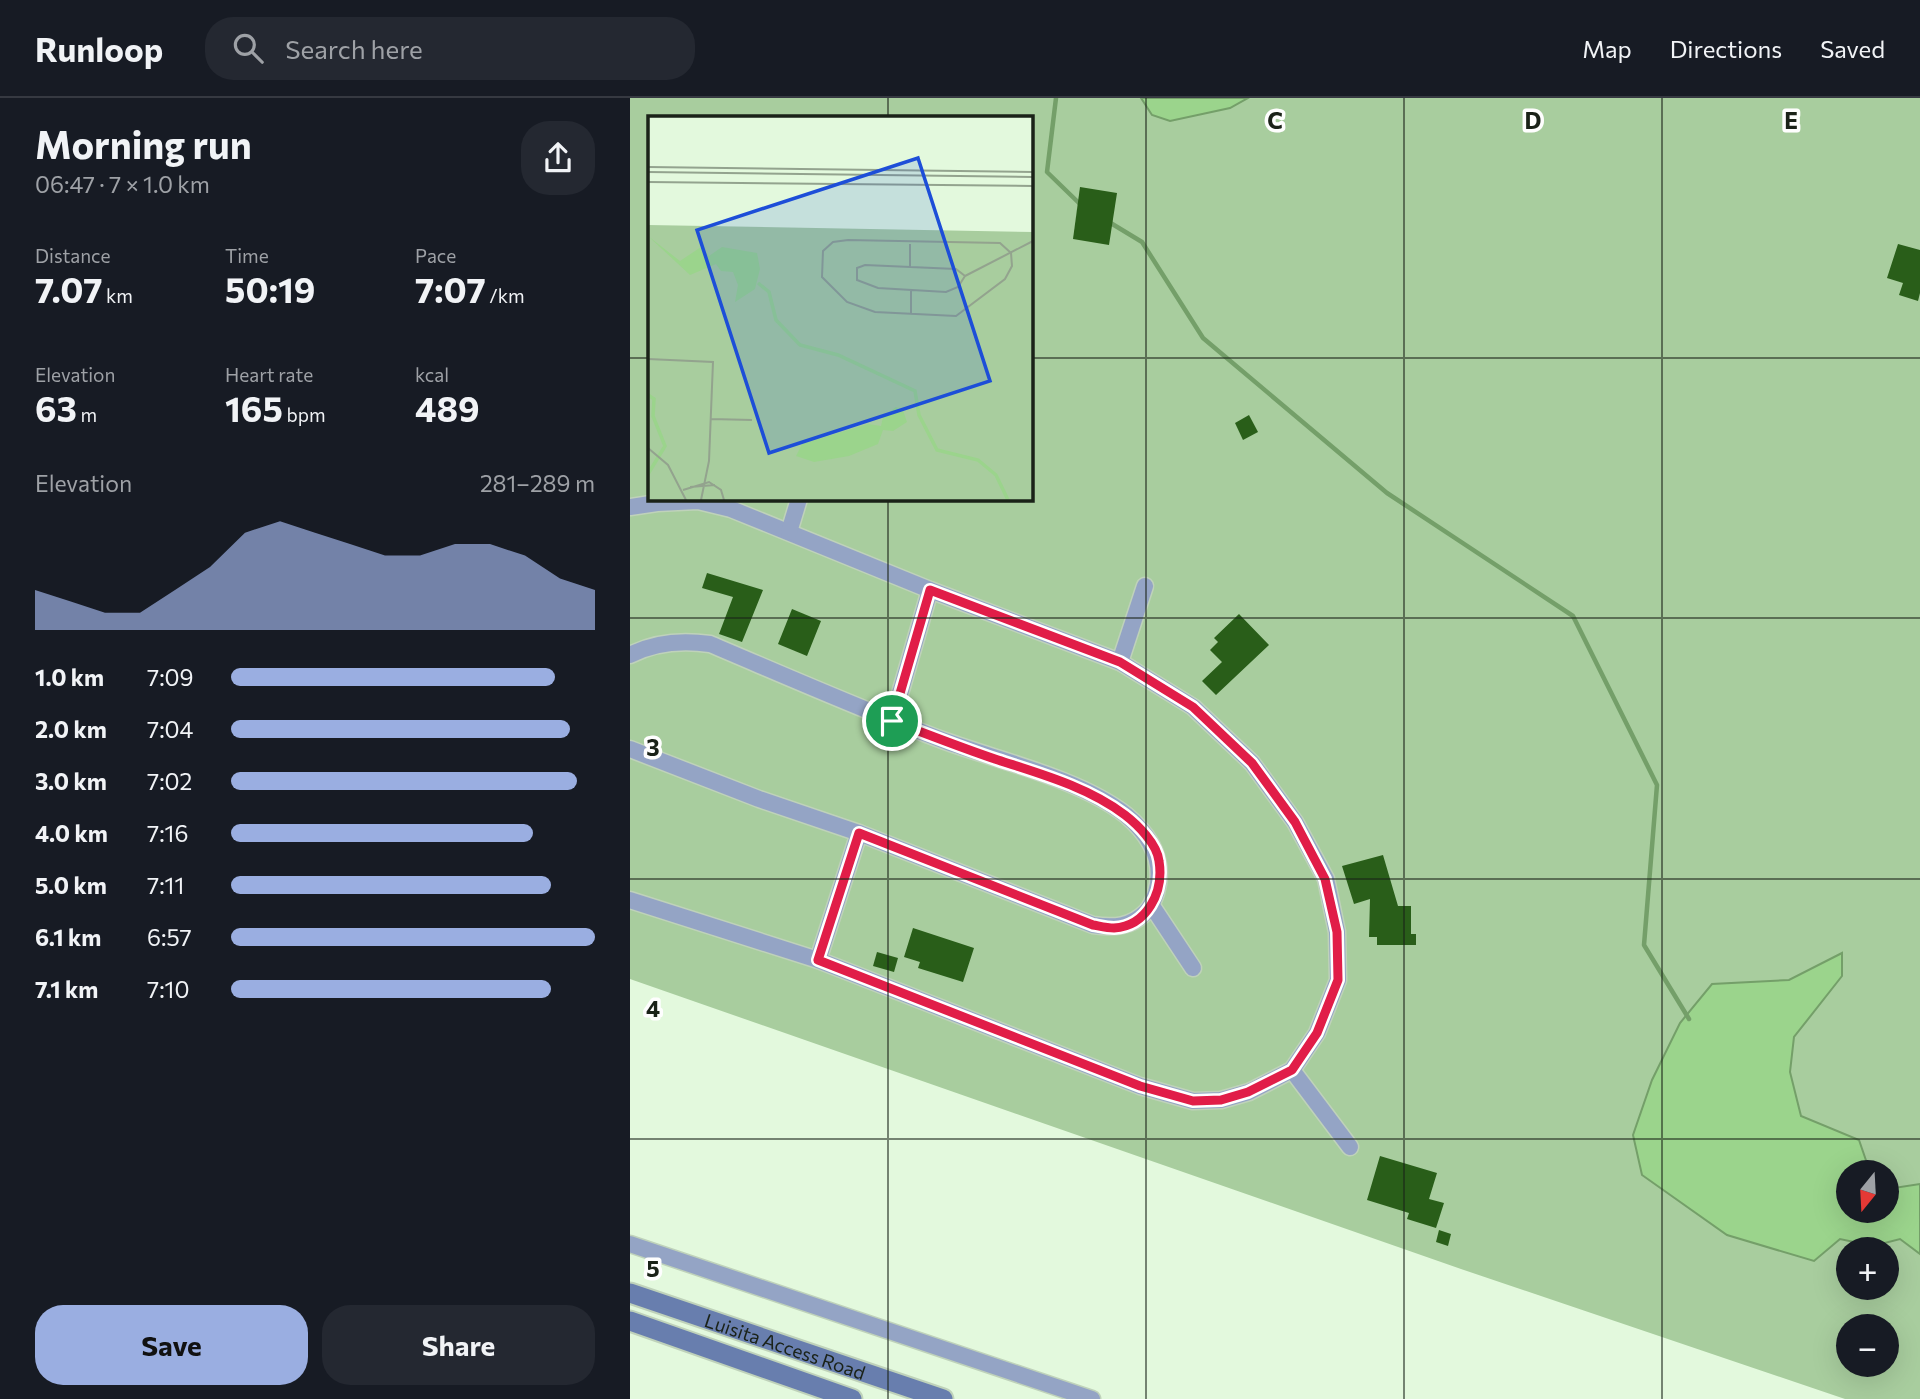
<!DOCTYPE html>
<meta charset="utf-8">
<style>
:root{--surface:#171b24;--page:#242831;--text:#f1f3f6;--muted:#9ea1a6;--line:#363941;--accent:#9aaee1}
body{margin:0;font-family:Commissioner,sans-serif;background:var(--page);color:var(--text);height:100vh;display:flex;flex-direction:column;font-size:26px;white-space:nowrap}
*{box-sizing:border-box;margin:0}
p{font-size:23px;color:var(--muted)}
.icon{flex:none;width:38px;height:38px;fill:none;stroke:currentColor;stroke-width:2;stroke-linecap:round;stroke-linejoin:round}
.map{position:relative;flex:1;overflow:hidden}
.sheet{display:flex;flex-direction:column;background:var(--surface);width:630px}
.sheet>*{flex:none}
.needle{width:46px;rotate:198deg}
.tools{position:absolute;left:1206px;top:1062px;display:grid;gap:14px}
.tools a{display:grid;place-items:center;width:63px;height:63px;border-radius:50%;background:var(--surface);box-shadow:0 7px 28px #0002;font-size:35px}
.pin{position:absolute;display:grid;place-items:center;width:60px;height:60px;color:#fff;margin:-30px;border:4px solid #fff;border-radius:50%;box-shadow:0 2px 7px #0007}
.round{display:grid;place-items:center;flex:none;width:74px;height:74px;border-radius:28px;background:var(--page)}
.summary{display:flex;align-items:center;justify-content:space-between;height:119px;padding:0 35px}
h1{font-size:38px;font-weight:700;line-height:52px}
.metrics{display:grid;grid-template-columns:repeat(3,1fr);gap:10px;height:119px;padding:7px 35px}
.metrics div{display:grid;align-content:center}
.metrics b{font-size:35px;font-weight:700}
.metrics small{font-size:19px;font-weight:400}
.metrics p{font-size:19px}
.chart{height:196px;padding:14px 35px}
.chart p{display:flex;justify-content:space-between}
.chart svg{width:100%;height:126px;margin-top:7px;fill:var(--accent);opacity:.7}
.cta{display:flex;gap:14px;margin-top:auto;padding:14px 35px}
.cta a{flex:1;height:80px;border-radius:28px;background:var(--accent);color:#111;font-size:28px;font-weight:700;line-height:80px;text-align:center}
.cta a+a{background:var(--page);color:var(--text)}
ul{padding:0 35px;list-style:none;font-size:23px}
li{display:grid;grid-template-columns:112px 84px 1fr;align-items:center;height:52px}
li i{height:18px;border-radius:9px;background:var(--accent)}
header{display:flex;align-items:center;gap:42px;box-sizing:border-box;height:98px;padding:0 35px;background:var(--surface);border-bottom:2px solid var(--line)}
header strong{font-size:33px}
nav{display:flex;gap:38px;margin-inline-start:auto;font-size:24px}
.search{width:490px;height:63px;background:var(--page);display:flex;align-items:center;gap:18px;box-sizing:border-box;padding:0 24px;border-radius:28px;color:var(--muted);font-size:26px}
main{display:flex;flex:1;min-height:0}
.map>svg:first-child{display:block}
.green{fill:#a8cd9e;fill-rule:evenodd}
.water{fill:#9bd48c;stroke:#749f69;stroke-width:2}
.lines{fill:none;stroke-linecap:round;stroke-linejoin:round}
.stream{stroke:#749f69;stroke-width:4.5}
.building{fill:#295e19}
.minor-casing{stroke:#bfd2ba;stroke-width:19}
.secondary-casing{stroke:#bfd2ba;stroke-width:23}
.minor{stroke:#94a4c5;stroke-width:16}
.secondary{stroke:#687eae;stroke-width:19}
.route-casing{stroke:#fff;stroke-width:14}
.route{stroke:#e11d48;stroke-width:9}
.grid{fill:none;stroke:#1a2218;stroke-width:2;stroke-opacity:0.55}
.labels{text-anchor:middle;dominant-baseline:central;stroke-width:7;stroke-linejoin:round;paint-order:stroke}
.street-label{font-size:19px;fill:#1a2218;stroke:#fefefe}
.inset-river{fill:none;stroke:#9bd48c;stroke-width:3.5}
.inset-road{fill:none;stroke:#93a38e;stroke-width:2}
.view{fill:#1d4ed8;fill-opacity:0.15;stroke:#1d4ed8;stroke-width:3.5}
.inset-edge{fill:none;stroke:#1a2218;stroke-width:3.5}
.grid-label{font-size:23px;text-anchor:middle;font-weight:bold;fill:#1a2218;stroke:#fefefe;stroke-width:7;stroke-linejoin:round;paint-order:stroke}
</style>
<header>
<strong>Runloop</strong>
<div class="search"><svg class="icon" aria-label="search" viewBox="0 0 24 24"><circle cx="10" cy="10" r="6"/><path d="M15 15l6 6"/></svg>Search here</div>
<nav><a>Map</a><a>Directions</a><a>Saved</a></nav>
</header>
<main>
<section class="sheet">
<div class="summary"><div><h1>Morning run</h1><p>06:47 · 7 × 1.0 km</p></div><a class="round"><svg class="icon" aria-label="share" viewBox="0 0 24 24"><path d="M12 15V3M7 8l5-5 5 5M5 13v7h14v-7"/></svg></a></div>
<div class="metrics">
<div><p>Distance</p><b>7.07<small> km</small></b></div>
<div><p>Time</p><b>50:19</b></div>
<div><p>Pace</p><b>7:07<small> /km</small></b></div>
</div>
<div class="metrics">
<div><p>Elevation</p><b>63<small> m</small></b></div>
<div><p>Heart rate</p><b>165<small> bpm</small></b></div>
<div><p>kcal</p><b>489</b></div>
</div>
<div class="chart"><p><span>Elevation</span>281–289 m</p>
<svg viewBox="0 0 160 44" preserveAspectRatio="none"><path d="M0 44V30L10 34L20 38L30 38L40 30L50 22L60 10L70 6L80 10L90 14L100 18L110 18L120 14L130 14L140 18L150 26L160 30V44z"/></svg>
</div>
<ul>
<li><b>1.0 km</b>7:09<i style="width:89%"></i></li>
<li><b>2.0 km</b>7:04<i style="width:93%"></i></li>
<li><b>3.0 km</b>7:02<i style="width:95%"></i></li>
<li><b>4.0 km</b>7:16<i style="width:83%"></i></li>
<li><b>5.0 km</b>7:11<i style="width:88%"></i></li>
<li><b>6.1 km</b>6:57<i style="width:100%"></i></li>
<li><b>7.1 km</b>7:10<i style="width:88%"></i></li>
</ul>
<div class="cta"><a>Save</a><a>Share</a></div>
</section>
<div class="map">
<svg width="1290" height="1301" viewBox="0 0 1290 1301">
<rect width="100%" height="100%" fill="#e3f9dd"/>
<path class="green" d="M0,0H1290V1301H1215L831,1171L0,881ZM19,19H401V401H19ZM1218,1074H1256V1113H1218ZM1218,1152H1256V1190H1218ZM1218,1228H1256V1267H1218Z"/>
<g class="water">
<polygon points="511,0 618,0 600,10 540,23 522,17"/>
<polygon points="1212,855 1212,878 1164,939 1160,974 1171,1018 1229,1042 1240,1074 1218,1074 1218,1113 1256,1113 1257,1091 1290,1086 1290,1156 1270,1141 1243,1148 1210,1141 1184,1163 1097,1137 1012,1077 1003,1037 1022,982 1050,925 1082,886 1159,882"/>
</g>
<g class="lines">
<g class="stream">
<polyline points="426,0 417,74 451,107"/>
<polyline points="479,124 512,144 573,240 757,395 943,518 1027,687 1014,847 1059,921"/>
</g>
</g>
<g class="building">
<polygon points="450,89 487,95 479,147 443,141"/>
<polygon points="1268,146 1290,152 1290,195 1288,203 1269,197 1273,185 1257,180"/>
<polygon points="619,317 628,334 613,342 605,325"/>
<polygon points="77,475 133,492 112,544 89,536 103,499 72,490"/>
<polygon points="162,511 191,523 177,558 148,546"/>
<polygon points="609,516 639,547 586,597 572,583 592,564 580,552 588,544 584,540"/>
<polygon points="753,757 768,808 781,808 781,836 786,836 786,847 747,847 747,839 739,839 740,801 724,806 712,768"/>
<polygon points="283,830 344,850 333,884 288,870 290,864 274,859"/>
<polygon points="247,854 268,860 264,874 243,868"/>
<polygon points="750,1058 807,1075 799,1101 814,1105 806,1130 777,1121 779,1115 737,1102"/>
<polygon points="809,1132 821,1136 818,1148 806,1144"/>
</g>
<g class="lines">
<g class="minor-casing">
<g id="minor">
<polyline points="0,409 27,405 68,403 101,411 300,492 490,564 563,609 622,665 665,724 696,781 707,834 708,882 687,935 662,972 619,994 591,1002 563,1003 510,988 188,862 0,802"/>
<polyline points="159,434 169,401"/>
<path d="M0,557C25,544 52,542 80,546C158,579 235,613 315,643C370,663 450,681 496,717C521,738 535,764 526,795C523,803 522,808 516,814C501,829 484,830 463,827L229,735L129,701L0,651"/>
<polyline points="490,564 515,488"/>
<polyline points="262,623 300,492"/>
<polyline points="522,808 563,870"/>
<polyline points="188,862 229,735"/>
<polyline points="662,972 720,1049"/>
<polyline points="0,1146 462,1301"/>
</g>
</g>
<g class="secondary-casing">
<g id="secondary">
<path id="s1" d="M0,1195L313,1301"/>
<polyline points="0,1223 222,1301"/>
</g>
</g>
<use href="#minor" class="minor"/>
<use href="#secondary" class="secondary"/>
</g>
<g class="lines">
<g class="route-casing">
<path id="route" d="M300,492L490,564L563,609L622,665L665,724L695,781L707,834L708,882L687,935L662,972L618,994L591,1002L563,1003L510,988L188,862L229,735L463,827C469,828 477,830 484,830C517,828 534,794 529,763C527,746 508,727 495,717C458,689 411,676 368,662C332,650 297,636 262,623Z"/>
</g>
<use href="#route" class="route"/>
</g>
<path class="grid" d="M258,0V19M516,0V1301M774,0V1301M1032,0V1301M0,260H19M401,260H1290M258,401V1301M0,520H1290M0,781H1290M0,1041H1290"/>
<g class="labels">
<g class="street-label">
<text stroke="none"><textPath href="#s1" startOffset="164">Luisita Access Road</textPath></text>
</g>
</g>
<g transform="translate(18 18)">
<rect width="385" height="385" fill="#e3f9dd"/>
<path d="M0,109L385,116V384H0Z" fill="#a8cd9e"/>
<path d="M0,120L32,145L53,131L61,140L74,131L109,137L112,153L107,173L87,186L90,169L85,156L73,155L68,148L42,159ZM248,291L255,294L259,306L245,315L235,314L230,328L201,340L166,346L148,340L154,328L220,308L233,310L235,301Z" fill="#9bd48c"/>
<path class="inset-river" d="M110,167L121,176L128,204L152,229L190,239L267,275L271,299L289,334L330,344L348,359L360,384M0,279L6,283L5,300L17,330L0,358"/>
<path class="inset-road" d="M0,51L385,56M0,56L385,61M0,66L385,70M200,124L352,127L363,137L364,150L357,163L308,200L227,196L199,186L174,161L175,135L185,126ZM262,128V152M217,149L308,153L317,160L310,171L298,176L230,172L209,164V152ZM317,160L385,125M263,173V197M0,243L65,246L61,345L53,384M63,303L104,304M0,332L20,349L38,384M42,371L67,369M35,374L61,366L73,374L76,384"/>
<path class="view" d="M270,42L342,265L121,337L49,114Z"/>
<rect width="385" height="385" class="inset-edge"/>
</g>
<g class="grid-label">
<text x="645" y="31">C</text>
<text x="903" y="31">D</text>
<text x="1161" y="31">E</text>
<text x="23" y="658">3</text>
<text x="23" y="919">4</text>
<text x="23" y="1179">5</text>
</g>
</svg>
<div class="tools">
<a><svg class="needle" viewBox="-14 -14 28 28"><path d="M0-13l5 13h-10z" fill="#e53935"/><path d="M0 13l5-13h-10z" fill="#9ea1a6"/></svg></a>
<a>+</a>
<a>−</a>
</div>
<div class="pin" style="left:262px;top:623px;background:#1e9e55"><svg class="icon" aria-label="arrive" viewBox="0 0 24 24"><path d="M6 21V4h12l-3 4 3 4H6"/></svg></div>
</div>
</main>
